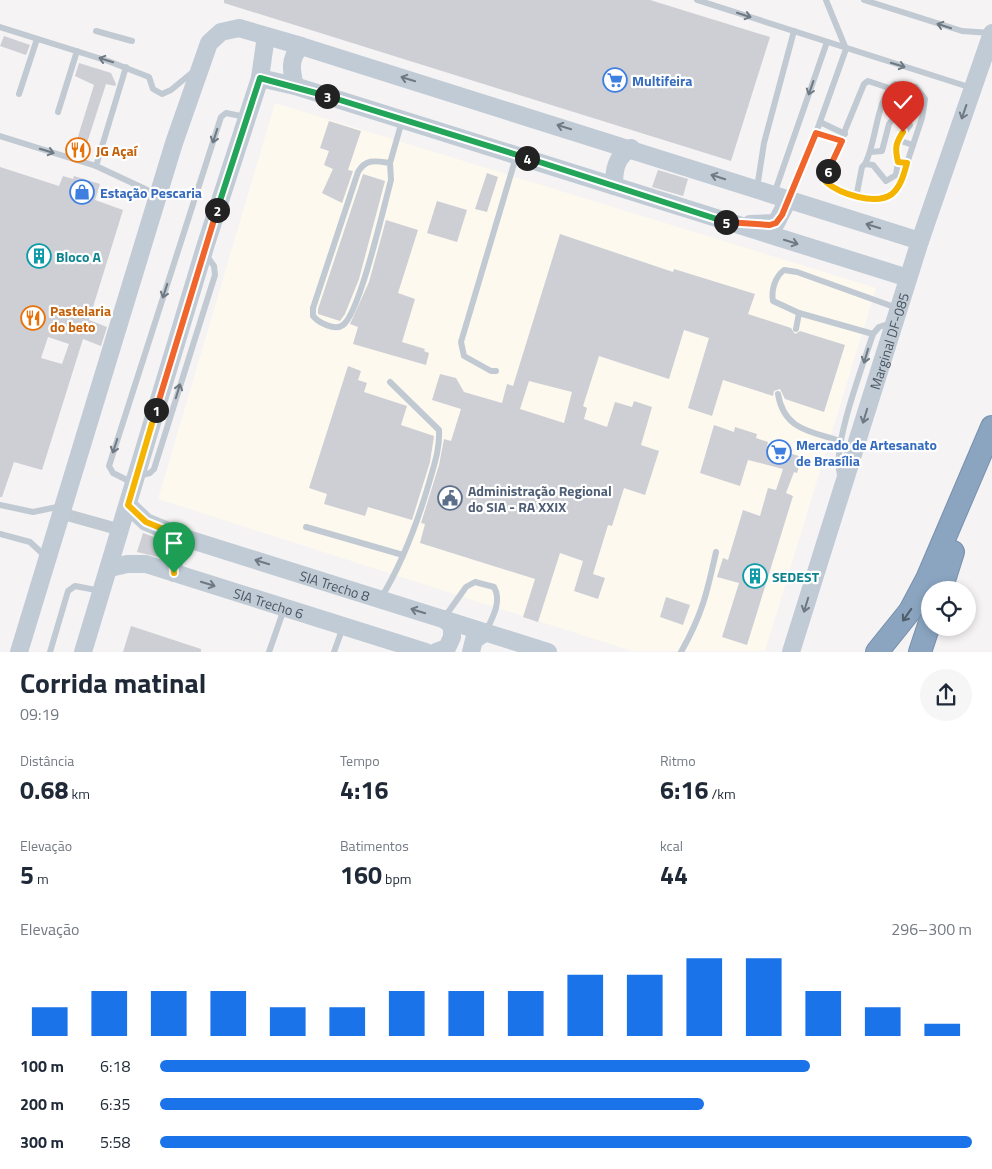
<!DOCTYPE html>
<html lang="pt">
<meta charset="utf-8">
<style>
:root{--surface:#fff;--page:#f6f6f7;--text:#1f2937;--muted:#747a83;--accent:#1a73e8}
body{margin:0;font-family:"Titillium Web",sans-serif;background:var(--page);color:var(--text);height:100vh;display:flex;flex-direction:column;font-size:19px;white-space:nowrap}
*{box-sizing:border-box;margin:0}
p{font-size:16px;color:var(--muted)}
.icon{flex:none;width:28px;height:28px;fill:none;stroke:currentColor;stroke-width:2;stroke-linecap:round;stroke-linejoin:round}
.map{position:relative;height:652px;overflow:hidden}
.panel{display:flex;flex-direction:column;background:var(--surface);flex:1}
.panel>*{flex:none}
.controls{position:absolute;left:921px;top:581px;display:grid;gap:10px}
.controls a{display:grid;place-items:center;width:55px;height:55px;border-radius:50%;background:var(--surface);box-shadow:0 2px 8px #0003;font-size:25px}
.pin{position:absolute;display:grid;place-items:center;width:42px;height:42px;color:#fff;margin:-51px -21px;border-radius:50% 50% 50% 0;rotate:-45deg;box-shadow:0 0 5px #0007}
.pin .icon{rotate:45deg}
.km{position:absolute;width:25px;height:25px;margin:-12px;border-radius:50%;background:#222;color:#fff;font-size:14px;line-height:25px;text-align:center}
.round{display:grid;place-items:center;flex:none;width:52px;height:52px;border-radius:26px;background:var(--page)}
.overview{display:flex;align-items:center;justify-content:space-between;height:85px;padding:0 20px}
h1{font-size:28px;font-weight:700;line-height:38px}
.metrics{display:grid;grid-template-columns:repeat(3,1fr);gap:8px;height:85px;padding:5px 20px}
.metrics div{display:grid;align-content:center}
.metrics b{font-size:25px;font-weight:700}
.metrics small{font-size:14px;font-weight:400}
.metrics p{font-size:14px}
.chart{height:140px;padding:10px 20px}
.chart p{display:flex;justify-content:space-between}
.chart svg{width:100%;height:90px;margin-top:5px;stroke:var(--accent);stroke-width:6}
ul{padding:0 20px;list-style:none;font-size:16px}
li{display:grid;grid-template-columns:80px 60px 1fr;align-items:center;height:38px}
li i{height:12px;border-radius:6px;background:var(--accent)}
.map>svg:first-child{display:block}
.commercial{fill:#fdf9ef}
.building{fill:#cdcfd5;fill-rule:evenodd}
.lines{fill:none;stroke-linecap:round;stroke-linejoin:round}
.highway-casing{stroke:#7690ad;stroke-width:24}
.lane{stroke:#c1cad2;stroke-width:6}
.street{stroke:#c1cad2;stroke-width:12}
.secondary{stroke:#c1cbd6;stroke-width:18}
.highway{stroke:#8ba5c1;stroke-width:22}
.oneway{stroke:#6e7983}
.oneway2{stroke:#6e7984}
.oneway3{stroke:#505e6b}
.split-1-casing{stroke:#fff;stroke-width:10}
.split-2-casing{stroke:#fff;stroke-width:10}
.split-3-casing{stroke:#fff;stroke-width:10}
.split-4-casing{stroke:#fff;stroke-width:10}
.split-5-casing{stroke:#fff;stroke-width:10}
.split-6-casing{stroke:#fff;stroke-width:10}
.split-7-casing{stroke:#fff;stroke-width:10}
.split-1{stroke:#f5b400;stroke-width:6}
.split-2{stroke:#f0652b;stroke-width:6}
.split-3{stroke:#22a559;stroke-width:6}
.split-4{stroke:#22a559;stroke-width:6}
.split-5{stroke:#22a559;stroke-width:6}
.split-6{stroke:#f0652b;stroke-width:6}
.split-7{stroke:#f5b400;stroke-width:6}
.labels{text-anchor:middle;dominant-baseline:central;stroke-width:4.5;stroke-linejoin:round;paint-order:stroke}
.shop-label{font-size:14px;font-weight:bold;fill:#366cbe;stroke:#fff;text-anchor:start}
.food-label{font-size:14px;font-weight:bold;fill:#c56008;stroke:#fff;text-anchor:start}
.culture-label{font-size:14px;font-weight:bold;fill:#0d838f;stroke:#fff;text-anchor:start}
.street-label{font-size:14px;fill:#4a5661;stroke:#fff}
.service-label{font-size:14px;font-weight:bold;fill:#4e5e75;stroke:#fff;text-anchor:start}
</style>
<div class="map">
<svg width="992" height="652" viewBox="0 0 992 652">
<rect width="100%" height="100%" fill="#f5f3f3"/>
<polygon class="commercial" points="275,103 876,288 765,651 632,651 158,499"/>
<g class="building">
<polygon points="224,0 650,0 770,37 731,161 224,3"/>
<polygon points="4,36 30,45 26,55 0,46"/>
<polygon points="79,63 111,73 116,84 115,86 106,84 86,146 76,143 94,85 75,76"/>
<polygon points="329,121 361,131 348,170 353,171 342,203 322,193 333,169 324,165 329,151 320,148"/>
<path d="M0,167L59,186L63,176L73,179L74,176L100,184L95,200L123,210L89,320L107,327L101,346L83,339L42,470L14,462L2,497H0ZM48,337L69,344L62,364L41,358Z"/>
<polygon points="658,170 688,179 683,196 652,187"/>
<polygon points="487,173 498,177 487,212 475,209"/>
<polygon points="363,174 385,181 359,279 345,314 340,321 318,314 318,309"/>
<polygon points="437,201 467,210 457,242 427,233"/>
<polygon points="386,220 418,230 398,293 415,299 402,342 425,349 424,351 429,353 426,365 353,344 358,327 350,324 369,282"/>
<path d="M560,234L673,272L674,269L755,294L748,314L791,328L795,334L800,331L845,345L824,412L785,399L780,389L774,391L773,396L723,380L712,416L688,408L709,338L684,330L669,379L599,356L583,406L587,408L584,419L607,427L615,402L632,407L634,401L652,407L641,445L659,451L645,495L624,488L612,526L608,525L593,574L605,578L598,599L574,591L583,561L560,553L538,622L523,617L535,579L420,543L425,524L421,523L439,465L444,439L451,441L461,409L432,400L440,374L456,378L464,392L502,403L507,384L513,386ZM529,381L572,392L564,423L520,409Z"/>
<polygon points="348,366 361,371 358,380 367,383 364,392 407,406 401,425 434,436 430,462 412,520 368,507 365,516 324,504 327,494 309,488"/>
<polygon points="714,425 734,432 735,427 757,434 756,438 768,442 767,446 802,457 797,473 794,472 786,493 793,496 747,645 722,637 739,583 717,577 723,558 728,560 743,510 760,516 768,488 776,490 783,469 748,460 740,486 700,473"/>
<polygon points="143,533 167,542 162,558 137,552"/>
<polygon points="666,597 690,605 683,625 660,617"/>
<polygon points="131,626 201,649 201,652 123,652"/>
</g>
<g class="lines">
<g class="highway-casing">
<g id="highway">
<polyline points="941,590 953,552"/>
<polyline points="877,652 910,611 927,579 992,427"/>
<polyline points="920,652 930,622"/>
</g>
</g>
<g class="lane">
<polyline points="697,0 972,88"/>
<polyline points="864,0 962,31 991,33"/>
<polyline points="0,27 108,61 149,77 153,89 162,94 171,90 194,71"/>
<polyline points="96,31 132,41"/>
<polyline points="19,94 37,39"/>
<polyline points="58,112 77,51"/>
<polyline points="820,122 845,134"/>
<polyline points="816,133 842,141"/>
<polyline points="0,136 96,166 158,195"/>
<polyline points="898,140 913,145"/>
<path d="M390,163C376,161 366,158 358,172L313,308V316C319,323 335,331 343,325C360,312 384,206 391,180L390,163L402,121"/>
<path d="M865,164C877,141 876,98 895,84L916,87L925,99L922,118L901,181C898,187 895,192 889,196C871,206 840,194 826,182L827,174L864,84L868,81L889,88"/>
<polyline points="96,166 126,67"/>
<polyline points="757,188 764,143 794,31"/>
<polyline points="774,194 827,42"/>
<polyline points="856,198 862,167 865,164 873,165 886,181 896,175 898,162 895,145 910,125 905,115 896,115 889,124 882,151 871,152"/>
<polyline points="789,199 816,133 846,49 826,0"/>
<polyline points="796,329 799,313"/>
<path d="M873,334L799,313L773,301C771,290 775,277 784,270L797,272L897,308"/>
<polyline points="496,371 491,371 464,356 461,342 516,157"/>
<path d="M778,394C784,430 810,431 840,441"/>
<polyline points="138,476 150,473 154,469 215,275 214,266 206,255"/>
<path d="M841,477C829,453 864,362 873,334L879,327L891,323"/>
<polyline points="133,483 113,473 109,466 221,117 226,113 246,117"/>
<polyline points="0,505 33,512 62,506"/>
<polyline points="306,527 403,555"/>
<polyline points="0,534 30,542 45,556"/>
<path d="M381,598C403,562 417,524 429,483C434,465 440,449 439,430L390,382"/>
<path d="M444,618L466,587L475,582L494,587C502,601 493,617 486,631"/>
<polyline points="50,652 68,591 75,586 101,591"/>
<polyline points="269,652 284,609"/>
<polyline points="334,652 343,627"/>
<path d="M681,652C702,615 707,593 716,552"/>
</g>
<polyline class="street" points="60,513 121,530"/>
<g class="secondary">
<polyline points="260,78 295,86 908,278"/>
<path d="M295,86C291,70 289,59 301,46"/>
<path d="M614,186C614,169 616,157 631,148"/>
<polyline points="750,224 776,223 788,200"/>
<path id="s1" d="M128,505L146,522L188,539L548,652"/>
<path id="s2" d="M110,568L127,564H146L426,652"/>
<path d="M174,573C173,557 172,547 188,539"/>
<polyline points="19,652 174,143 209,43 221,32 239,28 301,46 920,241"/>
<polyline points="83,652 206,244 260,78 266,36"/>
<polyline points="436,652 447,648 452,637 452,626 444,619"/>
<polyline points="471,652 474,640 486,632"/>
<path id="s3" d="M791,652L920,241L992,33"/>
</g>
<use href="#highway" class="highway"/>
</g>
<defs><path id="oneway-shaft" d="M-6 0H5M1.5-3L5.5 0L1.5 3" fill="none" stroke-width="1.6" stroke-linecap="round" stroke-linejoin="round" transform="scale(1.25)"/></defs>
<g class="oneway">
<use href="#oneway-shaft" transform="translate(744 15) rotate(18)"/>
<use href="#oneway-shaft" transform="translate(944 26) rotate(-162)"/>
<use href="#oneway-shaft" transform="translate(106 60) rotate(-163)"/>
<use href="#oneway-shaft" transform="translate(898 65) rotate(17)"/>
<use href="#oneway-shaft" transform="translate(811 88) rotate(109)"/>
<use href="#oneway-shaft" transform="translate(215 136) rotate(108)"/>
<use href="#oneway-shaft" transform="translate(47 151) rotate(17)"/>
<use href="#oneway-shaft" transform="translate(165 291) rotate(108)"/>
<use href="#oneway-shaft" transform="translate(866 356) rotate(107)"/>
<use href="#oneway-shaft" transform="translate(178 391) rotate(-73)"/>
<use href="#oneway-shaft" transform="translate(115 446) rotate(108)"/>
</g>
<g class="oneway2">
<use href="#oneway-shaft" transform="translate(408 79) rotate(-163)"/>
<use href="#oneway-shaft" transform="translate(964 112) rotate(109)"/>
<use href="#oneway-shaft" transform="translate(564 127) rotate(-163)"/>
<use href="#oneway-shaft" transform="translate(718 177) rotate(-162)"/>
<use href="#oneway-shaft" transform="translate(873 226) rotate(-163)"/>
<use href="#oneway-shaft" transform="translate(791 242) rotate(17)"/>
<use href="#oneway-shaft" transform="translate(865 416) rotate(107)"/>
<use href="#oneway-shaft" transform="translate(262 562) rotate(-163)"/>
<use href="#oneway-shaft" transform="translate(208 584) rotate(17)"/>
<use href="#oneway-shaft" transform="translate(806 605) rotate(107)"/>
<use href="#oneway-shaft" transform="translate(418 611) rotate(-163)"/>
</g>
<use class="oneway3" href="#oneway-shaft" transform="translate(907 615) rotate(125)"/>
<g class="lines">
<g class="split-1-casing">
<path id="split-1" d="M156,410L128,505L146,522L188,539C172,547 173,557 174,573"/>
</g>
<g class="split-2-casing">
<polyline id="split-2" points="156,410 217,210"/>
</g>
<g class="split-3-casing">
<polyline id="split-3" points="217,210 260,78 327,96"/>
</g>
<g class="split-4-casing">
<polyline id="split-4" points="327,96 527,158"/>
</g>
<g class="split-5-casing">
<polyline id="split-5" points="527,158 726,222"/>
</g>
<g class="split-6-casing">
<polyline id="split-6" points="726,222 770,225 776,223 782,215 816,133 842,141 828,171"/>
</g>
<g class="split-7-casing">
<path id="split-7" d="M828,171L826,182C840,194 876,206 892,194C901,186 904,174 907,163L898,162C895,149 895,144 903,132"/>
</g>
<use href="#split-1" class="split-1"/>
<use href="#split-2" class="split-2"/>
<use href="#split-3" class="split-3"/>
<use href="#split-4" class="split-4"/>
<use href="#split-5" class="split-5"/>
<use href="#split-6" class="split-6"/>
<use href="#split-7" class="split-7"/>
</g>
<defs>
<g id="supermarket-ring" transform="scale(1.25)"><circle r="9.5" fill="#fff" stroke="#3f7fe0" stroke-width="1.5"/><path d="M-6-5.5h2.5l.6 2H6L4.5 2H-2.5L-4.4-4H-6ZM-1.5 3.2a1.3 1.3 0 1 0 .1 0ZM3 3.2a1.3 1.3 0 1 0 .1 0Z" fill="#3f7fe0"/></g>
<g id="restaurant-ring" transform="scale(1.25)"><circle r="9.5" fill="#fff" stroke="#e8710a" stroke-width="1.5"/><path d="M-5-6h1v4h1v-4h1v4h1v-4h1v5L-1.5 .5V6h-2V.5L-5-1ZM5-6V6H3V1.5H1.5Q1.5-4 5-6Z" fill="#e8710a"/></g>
<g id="shop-ring" transform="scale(1.25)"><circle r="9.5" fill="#fff" stroke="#3f7fe0" stroke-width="1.5"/><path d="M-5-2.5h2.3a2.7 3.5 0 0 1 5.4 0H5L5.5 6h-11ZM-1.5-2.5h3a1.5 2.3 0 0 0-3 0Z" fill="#3f7fe0"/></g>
<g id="building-ring" transform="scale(1.25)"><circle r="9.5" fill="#fff" stroke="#0f9aa8" stroke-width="1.5"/><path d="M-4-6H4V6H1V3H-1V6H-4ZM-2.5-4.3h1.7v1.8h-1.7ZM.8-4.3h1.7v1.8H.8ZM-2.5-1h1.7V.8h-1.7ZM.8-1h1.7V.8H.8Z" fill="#0f9aa8"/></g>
<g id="civic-ring" transform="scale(1.25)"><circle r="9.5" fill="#fff" stroke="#5c6f8a" stroke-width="1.5"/><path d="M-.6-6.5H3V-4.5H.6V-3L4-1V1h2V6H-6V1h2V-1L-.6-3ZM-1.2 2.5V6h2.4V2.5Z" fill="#5c6f8a"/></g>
</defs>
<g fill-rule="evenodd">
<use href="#supermarket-ring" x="615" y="80"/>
<use href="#restaurant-ring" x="78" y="150"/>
<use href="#shop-ring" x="82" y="192"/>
<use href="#building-ring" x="39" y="256"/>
<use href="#restaurant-ring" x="33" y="318"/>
<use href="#supermarket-ring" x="779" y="452"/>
<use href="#civic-ring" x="450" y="498"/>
<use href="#building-ring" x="755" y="576"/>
</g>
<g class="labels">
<g class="shop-label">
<text x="632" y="80">Multifeira</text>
<text x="100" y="192">Estação Pescaria</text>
<text x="796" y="444">Mercado de Artesanato<tspan x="796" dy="16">de Brasília</tspan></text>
</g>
<g class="food-label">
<text x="96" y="150">JG Açaí</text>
<text x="50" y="310">Pastelaria<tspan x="50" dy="16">do beto</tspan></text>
</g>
<g class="culture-label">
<text x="56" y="256">Bloco A</text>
<text x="772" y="576">SEDEST</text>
</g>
<g class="street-label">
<text stroke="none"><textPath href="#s3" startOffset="326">Marginal DF-085</textPath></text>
<text stroke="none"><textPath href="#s1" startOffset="224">SIA Trecho 8</textPath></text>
<text stroke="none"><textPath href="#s2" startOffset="165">SIA Trecho 6</textPath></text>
</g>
<g class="service-label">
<text x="468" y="490">Administração Regional<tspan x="468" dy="16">do SIA - RA XXIX</tspan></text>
</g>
</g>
</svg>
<div class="controls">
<a><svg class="icon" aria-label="locate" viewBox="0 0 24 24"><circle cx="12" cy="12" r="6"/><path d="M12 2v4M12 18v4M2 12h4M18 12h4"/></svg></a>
</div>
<div class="pin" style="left:174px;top:573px;background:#1e9e55"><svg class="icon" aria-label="arrive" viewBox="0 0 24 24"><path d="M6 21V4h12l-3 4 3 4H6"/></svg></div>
<div class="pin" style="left:903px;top:132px;background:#d93025"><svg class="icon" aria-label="check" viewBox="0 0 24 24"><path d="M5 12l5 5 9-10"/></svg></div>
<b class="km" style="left:156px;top:410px">1</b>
<b class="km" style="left:217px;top:210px">2</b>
<b class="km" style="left:327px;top:96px">3</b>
<b class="km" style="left:527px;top:158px">4</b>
<b class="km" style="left:726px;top:222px">5</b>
<b class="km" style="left:828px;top:171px">6</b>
</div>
<section class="panel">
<div class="overview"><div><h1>Corrida matinal</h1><p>09:19</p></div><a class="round"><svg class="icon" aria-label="share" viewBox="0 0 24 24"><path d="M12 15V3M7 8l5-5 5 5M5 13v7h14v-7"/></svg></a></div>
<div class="metrics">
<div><p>Distância</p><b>0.68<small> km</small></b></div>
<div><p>Tempo</p><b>4:16</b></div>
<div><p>Ritmo</p><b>6:16<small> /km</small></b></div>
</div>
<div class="metrics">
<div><p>Elevação</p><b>5<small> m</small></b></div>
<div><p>Batimentos</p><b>160<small> bpm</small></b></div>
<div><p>kcal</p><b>44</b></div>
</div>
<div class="chart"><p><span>Elevação</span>296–300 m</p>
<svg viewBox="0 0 160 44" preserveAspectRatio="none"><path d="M5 44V30M15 44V22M25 44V22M35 44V22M45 44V30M55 44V30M65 44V22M75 44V22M85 44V22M95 44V14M105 44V14M115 44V6M125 44V6M135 44V22M145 44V30M155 44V38"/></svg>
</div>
<ul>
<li><b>100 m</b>6:18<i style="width:80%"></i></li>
<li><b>200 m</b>6:35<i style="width:67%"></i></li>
<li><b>300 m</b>5:58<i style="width:100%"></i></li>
</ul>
</section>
